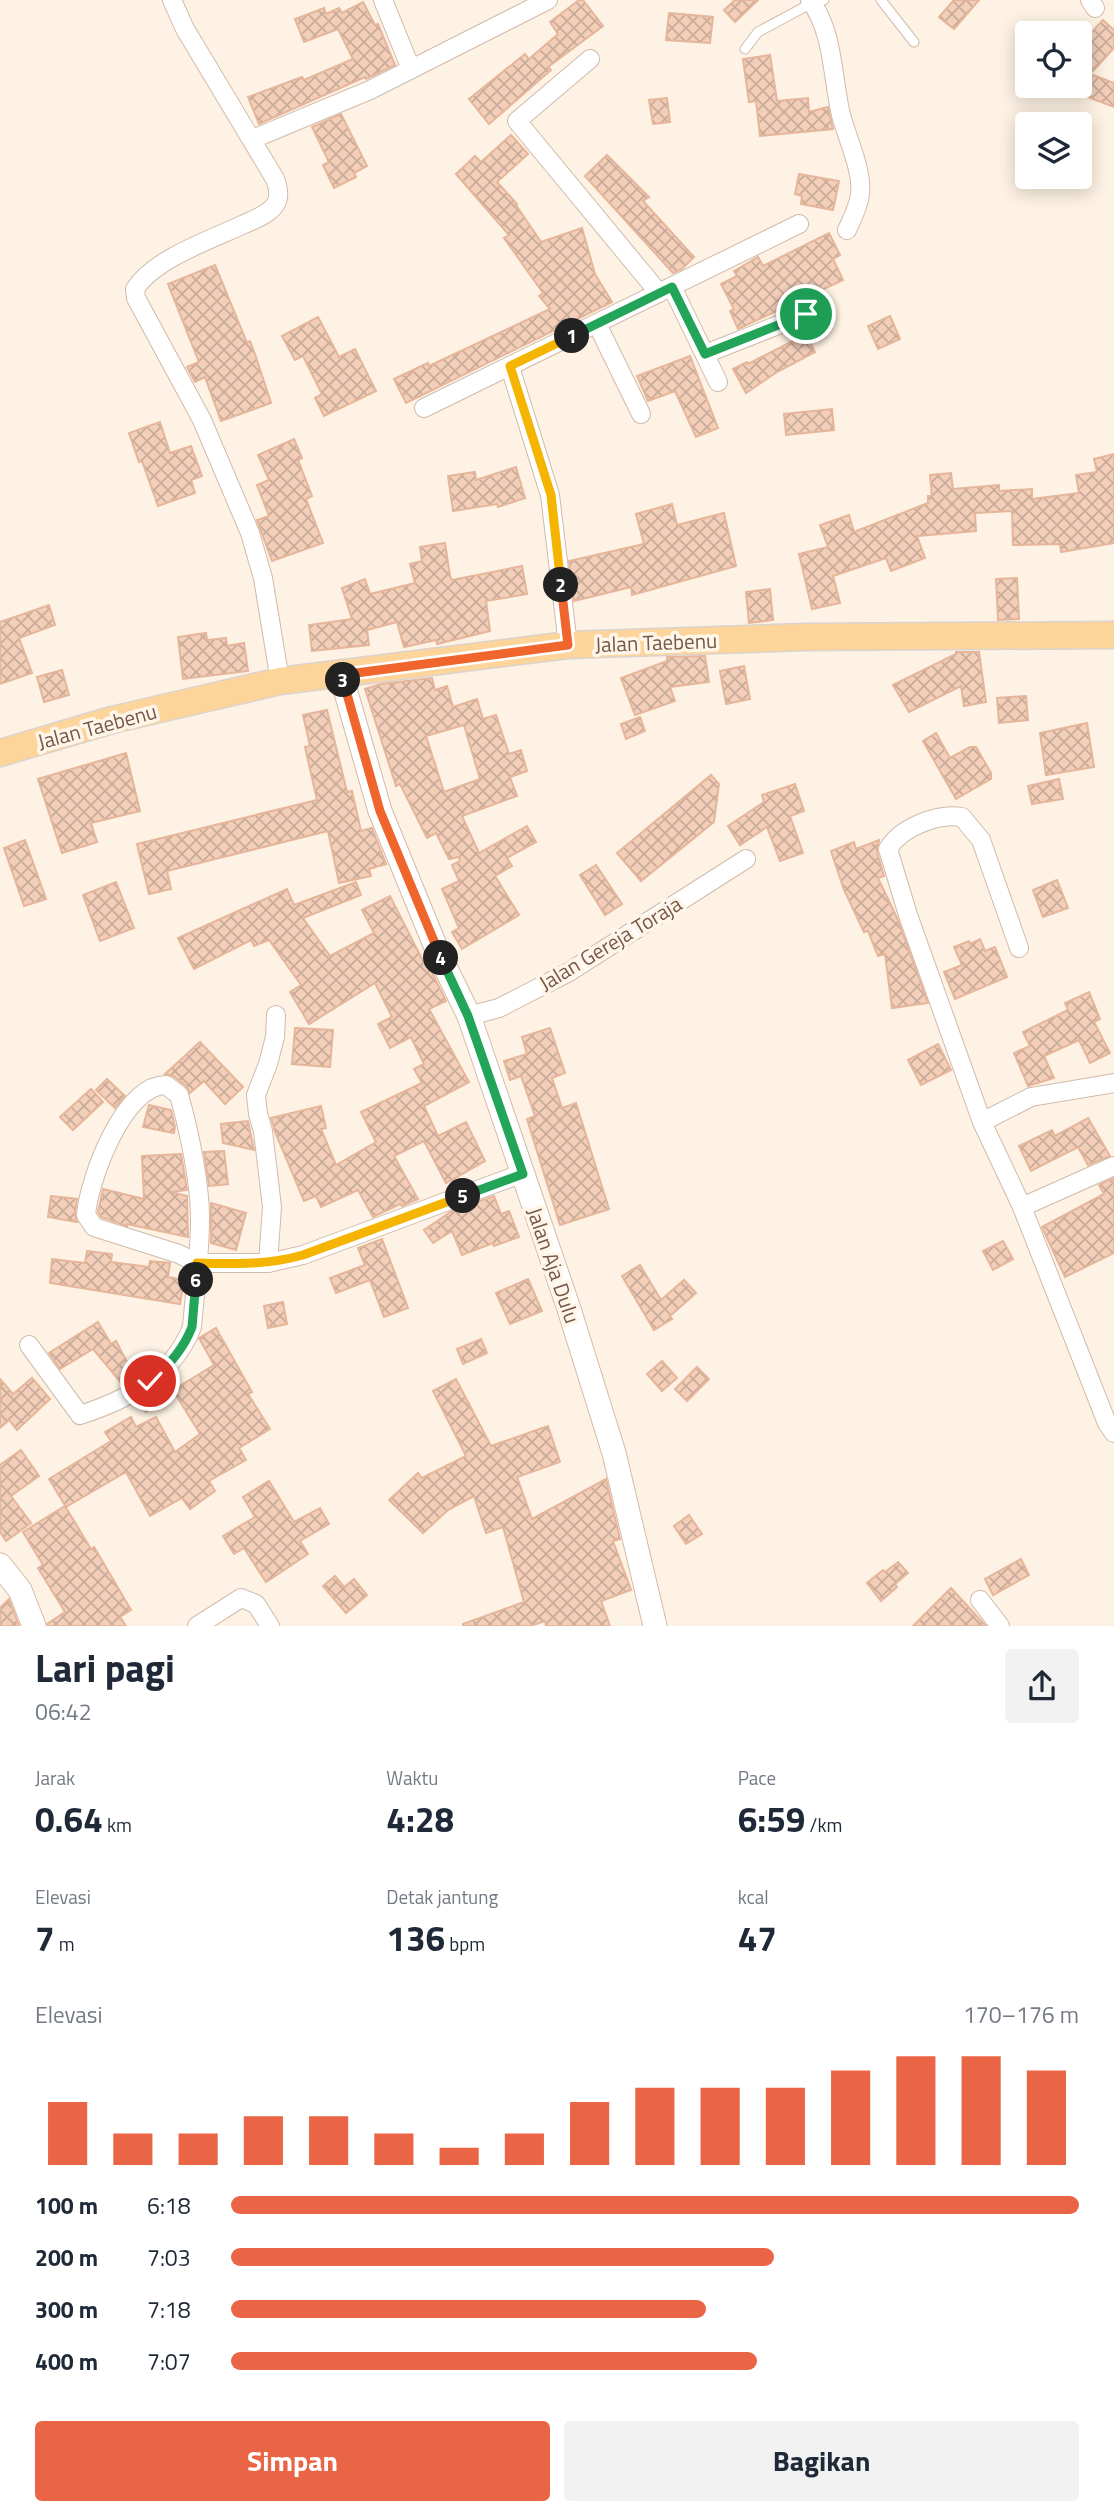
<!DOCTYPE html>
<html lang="id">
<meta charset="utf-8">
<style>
:root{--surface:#fff;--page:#f2f2f3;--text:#1f2937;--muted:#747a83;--accent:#ea6545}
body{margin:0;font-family:"Titillium Web",sans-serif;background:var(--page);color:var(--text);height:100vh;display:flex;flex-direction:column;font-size:26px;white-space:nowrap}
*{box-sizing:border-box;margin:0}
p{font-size:23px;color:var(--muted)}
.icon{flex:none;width:38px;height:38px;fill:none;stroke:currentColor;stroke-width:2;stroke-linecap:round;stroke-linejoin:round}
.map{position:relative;height:1626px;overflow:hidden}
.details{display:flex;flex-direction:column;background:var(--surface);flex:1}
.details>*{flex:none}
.controls{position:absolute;left:1015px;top:21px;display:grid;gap:14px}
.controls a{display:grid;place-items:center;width:77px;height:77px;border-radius:7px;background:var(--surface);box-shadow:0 4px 18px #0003;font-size:35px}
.pin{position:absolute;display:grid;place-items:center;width:60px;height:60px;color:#fff;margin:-30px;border:4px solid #fff;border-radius:50%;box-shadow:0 2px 7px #0007}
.km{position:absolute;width:35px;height:35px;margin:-18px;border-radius:50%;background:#222;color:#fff;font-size:19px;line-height:35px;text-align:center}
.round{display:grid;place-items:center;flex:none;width:74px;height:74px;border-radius:7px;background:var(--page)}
.headline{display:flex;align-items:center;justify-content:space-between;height:119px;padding:0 35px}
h1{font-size:38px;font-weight:700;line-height:52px}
.figures{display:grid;grid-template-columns:repeat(3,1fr);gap:10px;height:119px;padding:7px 35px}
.figures div{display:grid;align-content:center}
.figures b{font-size:35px;font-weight:700}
.figures small{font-size:19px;font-weight:400}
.figures p{font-size:19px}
.chart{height:196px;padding:14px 35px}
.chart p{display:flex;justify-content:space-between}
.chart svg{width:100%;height:126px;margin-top:7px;stroke:var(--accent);stroke-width:6}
.primary-button{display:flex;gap:14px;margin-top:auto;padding:14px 35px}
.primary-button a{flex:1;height:80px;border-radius:7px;background:var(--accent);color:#fff;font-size:28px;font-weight:700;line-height:80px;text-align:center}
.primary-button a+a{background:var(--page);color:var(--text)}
ul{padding:0 35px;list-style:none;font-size:23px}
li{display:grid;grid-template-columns:112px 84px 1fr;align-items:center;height:52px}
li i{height:18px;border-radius:9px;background:var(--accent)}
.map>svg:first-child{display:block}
.building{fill:url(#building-cross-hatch);stroke:#e6b59a;stroke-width:2;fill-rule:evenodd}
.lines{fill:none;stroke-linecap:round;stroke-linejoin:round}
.lane-casing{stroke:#d0bbac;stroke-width:11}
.street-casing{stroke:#d0bbac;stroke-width:20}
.secondary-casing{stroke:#d4bba9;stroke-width:25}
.primary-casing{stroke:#dbd3cf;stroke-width:29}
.lane{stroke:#fff;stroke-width:9}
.street{stroke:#fff;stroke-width:18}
.secondary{stroke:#fff;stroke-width:23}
.primary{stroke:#fdd59a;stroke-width:26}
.split-1-casing{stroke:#fff;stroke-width:14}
.split-2-casing{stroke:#fff;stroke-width:14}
.split-3-casing{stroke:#fff;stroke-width:14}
.split-4-casing{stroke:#fff;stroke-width:14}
.split-5-casing{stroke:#fff;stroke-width:14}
.split-6-casing{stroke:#fff;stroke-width:14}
.split-7-casing{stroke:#fff;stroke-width:14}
.split-1{stroke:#22a559;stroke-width:9}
.split-2{stroke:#f5b400;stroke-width:9}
.split-3{stroke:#f0652b;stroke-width:9}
.split-4{stroke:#f0652b;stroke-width:9}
.split-5{stroke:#22a559;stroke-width:9}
.split-6{stroke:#f5b400;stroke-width:9}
.split-7{stroke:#22a559;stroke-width:9}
.labels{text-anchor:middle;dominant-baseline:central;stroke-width:7;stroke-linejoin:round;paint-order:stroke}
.street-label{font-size:21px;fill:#765748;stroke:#fff6ea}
</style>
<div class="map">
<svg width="1114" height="1626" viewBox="0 0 1114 1626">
<defs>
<pattern id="building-cross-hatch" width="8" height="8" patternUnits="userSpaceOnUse" patternTransform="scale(1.75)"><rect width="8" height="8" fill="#f3cfba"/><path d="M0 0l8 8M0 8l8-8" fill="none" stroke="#c9ab99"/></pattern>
</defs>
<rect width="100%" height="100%" fill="#fdf2e3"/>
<g class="building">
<polygon points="579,0 583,0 603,26 548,67 551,70 489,124 469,99 525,54 529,59 558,34 550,22"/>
<polygon points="735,0 758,0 735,22 724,10"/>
<polygon points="954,0 979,0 954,29 939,17"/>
<polygon points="363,2 375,25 378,24 395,65 366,79 365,77 259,124 248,97 302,77 304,80 353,59 338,29 304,42 295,19 324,8 326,14 339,8 342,13"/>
<polygon points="669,13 713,17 710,43 666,40"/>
<polygon points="1103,20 1114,30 1114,48 1093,71 1080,59 1080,45"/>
<polygon points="770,55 777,101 808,98 809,112 828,107 833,129 760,136 756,101 749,102 743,59"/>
<polygon points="1093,75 1114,83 1114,107 1085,96"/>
<polygon points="667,98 670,122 653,124 649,100"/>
<polygon points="341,114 367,166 354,173 356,177 334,188 323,165 329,162 312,127"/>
<polygon points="511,135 528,154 497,182 517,204 516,205 541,242 582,228 595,274 612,302 406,403 394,379 428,363 429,366 550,309 539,296 543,293 504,238 509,235 456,174 475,156 481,162"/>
<polygon points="607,155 649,197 643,201 694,257 682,269 673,273 585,176"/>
<polygon points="799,174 839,181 833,210 801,204 802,196 795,194"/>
<polygon points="829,233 840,255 833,259 843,280 738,329 730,311 734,309 721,284 737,276 734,271 758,257 763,266"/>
<polygon points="215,265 247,343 250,341 256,357 271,403 221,421 205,377 195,382 187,367 199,362 168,284"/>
<polygon points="890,316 900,339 878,349 868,326"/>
<polygon points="318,317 339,357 355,349 376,391 324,416 315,398 322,394 303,356 295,360 282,336"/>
<polygon points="806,334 815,352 777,372 746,393 733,369 747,362 748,364"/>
<polygon points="690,356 718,428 696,437 675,391 648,401 637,376"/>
<polygon points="832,409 834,430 786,435 784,414"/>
<polygon points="160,422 170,453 191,446 202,476 191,480 195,493 158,506 142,461 139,462 129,433"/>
<polygon points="294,439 302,458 298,460 312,496 306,499 323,543 272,561 257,520 269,516 257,485 269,480 258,455"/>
<polygon points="1114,454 1114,543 1061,552 1060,544 1013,545 1012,511 975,513 976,531 917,536 925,558 891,571 886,558 833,576 840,603 812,609 799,554 828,547 820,525 849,515 854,532 928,503 928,496 932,496 930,475 951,473 953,489 999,485 999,491 1032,489 1032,499 1079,493 1076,475 1097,472 1094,459"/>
<polygon points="516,467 525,498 498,507 497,504 453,511 448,476 475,472 476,480"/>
<polygon points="672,504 677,525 724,513 736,566 632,595 631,587 574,601 569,561 644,544 636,514"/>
<polygon points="445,543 450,576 452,580 522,566 527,594 486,601 490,631 437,644 436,640 404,647 397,622 367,630 369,645 312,651 309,625 352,619 342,588 365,579 370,594 415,583 410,564 422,561 420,547"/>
<polygon points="1017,578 1019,619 998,620 996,579"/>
<polygon points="770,589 773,620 749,623 746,592"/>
<polygon points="49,605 55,625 19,638 32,673 0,684 0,622"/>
<polygon points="206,633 207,640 226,638 227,646 244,643 248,671 183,679 178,637"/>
<polygon points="956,652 979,652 986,702 964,706 961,686 909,712 893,685 956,654"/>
<polygon points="705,656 709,682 670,687 675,701 635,715 621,678 667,661 667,657"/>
<polygon points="744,666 750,699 726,704 720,671"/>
<polygon points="62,670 69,695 44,702 37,677"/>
<path d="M432,678L435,690L447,686L453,707L477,699L483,719L496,715L509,754L521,750L527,771L510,777L517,796L462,816L479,853L527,826L536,842L507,858L512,866L495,876L519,915L462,949L452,932L459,928L442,889L459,881L452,865L460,861L459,857L449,859L436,833L427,838L400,784L396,786L365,689L381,684ZM464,725L480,779L444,792L426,736Z"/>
<polygon points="1026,696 1028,720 999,723 997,698"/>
<polygon points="327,710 347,792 352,791 361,831 372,828 386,864 369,869 371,876 339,883 328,831 167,871 171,889 149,894 137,844 317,800 305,747 310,746 303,715"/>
<polygon points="640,717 645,731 626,739 621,724"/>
<polygon points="1087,723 1094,767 1046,775 1040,733"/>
<polygon points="936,733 950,758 970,747 976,747 991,773 991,779 956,799 923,741"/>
<polygon points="126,753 140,811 91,823 97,842 62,853 38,779"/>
<polygon points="711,775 719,784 714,822 641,881 617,853"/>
<polygon points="1059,779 1063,799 1032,804 1028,786"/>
<polygon points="795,784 804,811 790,816 803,853 780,861 767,827 740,845 728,826 764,802 762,795"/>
<polygon points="25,840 46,899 24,906 4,848"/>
<polygon points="879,840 877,852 884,876 878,878 898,920 928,1003 892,1008 885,954 878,956 868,931 864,932 844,890 831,851 854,842 856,849"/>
<polygon points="596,865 622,904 605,915 580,875"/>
<polygon points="1057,880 1068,908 1043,917 1033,890"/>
<polygon points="116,882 134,928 100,941 83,895"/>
<polygon points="356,882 361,895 303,918 330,956 374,933 362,910 390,896 424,963 427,962 446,1001 429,1009 469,1082 424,1106 438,1136 466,1122 485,1161 446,1183 424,1141 394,1156 418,1199 402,1206 400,1204 373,1217 358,1190 321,1207 316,1196 304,1201 275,1132 271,1118 321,1106 326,1128 321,1129 336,1165 376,1142 361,1112 422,1083 414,1069 424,1064 411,1037 390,1048 378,1024 392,1017 375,983 309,1024 290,992 301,985 269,940 254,946 251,940 194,969 178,938 287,889 294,905"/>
<polygon points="980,939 985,951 995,947 1007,977 955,999 944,972 962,965 954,947 969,941 970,944"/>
<polygon points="1089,992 1100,1019 1094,1022 1110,1053 1090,1063 1079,1040 1044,1056 1054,1078 1028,1086 1014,1053 1030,1046 1023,1032 1068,1010 1065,1003"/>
<polygon points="295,1028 333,1030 330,1067 292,1064"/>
<polygon points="550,1028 565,1073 552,1078 562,1108 576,1103 609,1209 560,1225 527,1119 535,1116 521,1076 510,1080 504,1061 527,1054 522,1037"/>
<polygon points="200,1042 243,1087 225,1104 204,1081 190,1093 186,1086 173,1076 165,1074"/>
<polygon points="938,1044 951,1070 921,1085 908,1060"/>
<polygon points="107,1079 125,1096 115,1108 96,1090"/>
<polygon points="91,1089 103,1102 73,1130 60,1117"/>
<polygon points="149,1105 171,1110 175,1127 174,1133 143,1127"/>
<polygon points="1088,1118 1110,1156 1088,1165 1078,1147 1031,1171 1019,1146 1052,1130 1055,1136"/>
<polygon points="248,1121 254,1150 223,1143 221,1124"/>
<polygon points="224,1151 228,1184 209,1186 204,1152"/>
<polygon points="181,1154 187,1190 171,1192 187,1196 188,1237 127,1224 127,1226 101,1217 98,1212 103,1189 144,1199 142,1156"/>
<polygon points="1114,1178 1114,1253 1065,1277 1042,1227 1104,1194 1099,1185"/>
<polygon points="51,1196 77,1199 75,1213 77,1222 48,1217"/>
<polygon points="494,1196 501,1214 509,1211 519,1237 494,1246 493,1243 462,1255 452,1231 433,1243 424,1230 452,1211"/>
<polygon points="211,1203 246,1213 236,1250 211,1243"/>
<polygon points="382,1239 408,1308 384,1317 370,1280 336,1293 330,1278 365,1265 358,1248"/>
<polygon points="1003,1241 1013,1259 993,1270 983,1251"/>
<polygon points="87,1251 112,1254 111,1262 149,1267 150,1261 170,1263 168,1277 184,1280 180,1304 50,1283 52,1259 85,1263"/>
<polygon points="640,1265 661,1300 684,1280 696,1293 670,1316 672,1319 654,1330 622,1276"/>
<polygon points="528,1279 542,1311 510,1324 496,1293"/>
<polygon points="283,1302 287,1324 268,1328 264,1306"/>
<polygon points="98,1322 111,1344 116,1341 135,1377 123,1385 93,1349 60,1369 49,1353"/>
<polygon points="216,1328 252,1392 248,1394 270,1429 239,1448 246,1460 209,1481 215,1491 190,1509 182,1498 150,1516 126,1472 66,1507 49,1479 111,1441 105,1432 131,1417 136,1427 156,1417 175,1452 200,1434 173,1390 214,1365 199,1338"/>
<polygon points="481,1339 487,1353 463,1364 457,1349"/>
<polygon points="662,1361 677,1378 662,1391 647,1374"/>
<polygon points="697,1367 709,1379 687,1401 675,1389"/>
<polygon points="32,1378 50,1399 17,1430 9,1420 0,1428 0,1379 13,1394"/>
<polygon points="456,1379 491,1446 548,1426 560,1462 517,1477 532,1519 606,1479 620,1539 613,1541 631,1590 601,1601 610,1626 546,1626 545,1621 530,1626 463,1626 463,1624 524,1602 503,1527 486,1533 474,1496 448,1510 423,1533 389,1500 418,1473 422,1478 466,1456 433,1391"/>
<polygon points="146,1398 152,1408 146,1412 138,1403"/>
<polygon points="21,1450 39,1476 11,1496 31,1523 6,1541 0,1532 0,1465"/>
<polygon points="269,1481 294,1522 320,1508 329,1524 300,1541 308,1554 266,1582 244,1548 234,1554 223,1536 255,1517 243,1497"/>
<polygon points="65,1506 91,1549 94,1547 131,1610 120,1617 126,1626 48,1626 47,1624 65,1612 38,1568 43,1565 23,1532"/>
<polygon points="689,1515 702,1534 686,1544 674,1526"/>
<polygon points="1021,1559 1029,1575 993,1595 985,1579"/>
<polygon points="898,1562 908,1573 895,1584 897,1587 881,1601 867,1583 883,1570 885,1572"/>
<polygon points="335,1576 344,1587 354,1579 367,1595 346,1613 323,1586"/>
<polygon points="951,1588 986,1626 913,1626"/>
<polygon points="9,1599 19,1626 0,1626 0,1608"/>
</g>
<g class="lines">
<g class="lane-casing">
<g id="lane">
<polyline points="881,0 914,42"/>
<polyline points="745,49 758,32 812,3 824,0"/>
</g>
</g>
<g class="street-casing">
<g id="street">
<path d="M172,0L185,29L275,179C278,187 280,198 275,205C268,215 253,220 242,225C210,240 154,259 135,289L136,298L202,420L250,533L263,578L280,681"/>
<polyline points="383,0 411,69"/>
<path d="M810,0C834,33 832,77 841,115C847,138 863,171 860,194C859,206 852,219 847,230"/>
<polyline points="1090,0 1095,8"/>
<polyline points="590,59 517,121 659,293"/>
<polyline points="253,139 370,90 548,0"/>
<polyline points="672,287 718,382"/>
<polyline points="597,324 641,414"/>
<polyline points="705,354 806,314"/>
<polyline points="510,367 550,495 568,645"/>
<polyline points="424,408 799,224"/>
<path d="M1019,948L981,840L962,817C938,813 901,827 888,849L908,915L982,1122L1022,1207L1114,1166"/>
<polyline points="469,1016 499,1008 569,972 746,859"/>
<polyline points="982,1122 1031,1097 1114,1083"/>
<polyline points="1022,1207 1107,1423 1114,1433"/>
<polyline points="268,1263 272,1207 263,1131 258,1114 256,1095 268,1064 275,1037 276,1015"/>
<path d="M29,1345L80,1415C127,1400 173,1376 192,1327C195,1291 200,1255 200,1218C200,1183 189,1130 179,1095L166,1085C123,1085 89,1180 86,1215L94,1227L179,1254L197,1263H268L303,1255L523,1173"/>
<polyline points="980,1600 1000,1626"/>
<polyline points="197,1626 241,1598 256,1604 270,1626"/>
</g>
</g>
<g class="secondary-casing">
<g id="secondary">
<polyline points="341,675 380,811 437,950 469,1016 569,1309 614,1453 655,1626"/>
<polyline points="0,1565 20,1590 34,1626"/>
</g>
</g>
<g class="primary-casing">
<polyline id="primary" points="0,753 112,720 280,681 568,645 805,637 1114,635"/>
</g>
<use href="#lane" class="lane"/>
<use href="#street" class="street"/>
<use href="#secondary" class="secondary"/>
<use href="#primary" class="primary"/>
</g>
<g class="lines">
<g class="split-1-casing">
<polyline id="split-1" points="572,336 672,287 705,354 806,314"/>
</g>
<g class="split-2-casing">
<polyline id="split-2" points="561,585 551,495 510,366 572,336"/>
</g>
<g class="split-3-casing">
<polyline id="split-3" points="343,680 341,675 568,645 561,585"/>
</g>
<g class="split-4-casing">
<polyline id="split-4" points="343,680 380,811 441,958"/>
</g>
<g class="split-5-casing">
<polyline id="split-5" points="441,958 468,1016 523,1174 463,1196"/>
</g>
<g class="split-6-casing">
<path id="split-6" d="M196,1280L197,1263C234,1264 268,1265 303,1255L463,1196"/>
</g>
<g class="split-7-casing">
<path id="split-7" d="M150,1381C169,1366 183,1350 192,1327L196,1280"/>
</g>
<use href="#split-1" class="split-1"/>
<use href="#split-2" class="split-2"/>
<use href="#split-3" class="split-3"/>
<use href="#split-4" class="split-4"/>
<use href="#split-5" class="split-5"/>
<use href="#split-6" class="split-6"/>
<use href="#split-7" class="split-7"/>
</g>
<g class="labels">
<g class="street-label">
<text transform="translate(656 642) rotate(-2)">Jalan Taebenu</text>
<text transform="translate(97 726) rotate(-15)">Jalan Taebenu</text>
<text transform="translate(610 943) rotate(-31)">Jalan Gereja Toraja</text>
<text transform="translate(554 1265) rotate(71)">Jalan Aja Dulu</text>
</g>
</g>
</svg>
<div class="controls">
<a><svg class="icon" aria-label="locate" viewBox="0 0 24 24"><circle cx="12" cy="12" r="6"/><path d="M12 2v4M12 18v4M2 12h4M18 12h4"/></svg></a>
<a><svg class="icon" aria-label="layers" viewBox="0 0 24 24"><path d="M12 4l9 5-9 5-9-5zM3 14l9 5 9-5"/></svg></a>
</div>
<div class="pin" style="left:806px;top:314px;background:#1e9e55"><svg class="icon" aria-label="arrive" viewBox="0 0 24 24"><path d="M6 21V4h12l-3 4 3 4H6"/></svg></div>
<div class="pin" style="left:150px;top:1381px;background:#d93025"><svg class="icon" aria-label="check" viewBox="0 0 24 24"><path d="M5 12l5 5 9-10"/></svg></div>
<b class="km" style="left:572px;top:336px">1</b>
<b class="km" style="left:561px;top:585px">2</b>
<b class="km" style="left:343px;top:680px">3</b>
<b class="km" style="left:441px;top:958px">4</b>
<b class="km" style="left:463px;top:1196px">5</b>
<b class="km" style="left:196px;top:1280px">6</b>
</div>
<section class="details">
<div class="headline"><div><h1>Lari pagi</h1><p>06:42</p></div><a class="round"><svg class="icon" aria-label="share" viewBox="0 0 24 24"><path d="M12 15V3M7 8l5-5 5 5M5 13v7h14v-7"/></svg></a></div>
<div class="figures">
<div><p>Jarak</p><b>0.64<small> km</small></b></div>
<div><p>Waktu</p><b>4:28</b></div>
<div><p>Pace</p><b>6:59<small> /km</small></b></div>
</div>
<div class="figures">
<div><p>Elevasi</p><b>7<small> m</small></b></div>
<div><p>Detak jantung</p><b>136<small> bpm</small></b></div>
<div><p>kcal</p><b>47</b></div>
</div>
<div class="chart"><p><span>Elevasi</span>170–176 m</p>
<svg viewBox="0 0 160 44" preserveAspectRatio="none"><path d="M5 44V22M15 44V33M25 44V33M35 44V27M45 44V27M55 44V33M65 44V38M75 44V33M85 44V22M95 44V17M105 44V17M115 44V17M125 44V11M135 44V6M145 44V6M155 44V11"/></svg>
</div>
<ul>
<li><b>100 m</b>6:18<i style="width:100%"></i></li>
<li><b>200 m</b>7:03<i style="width:64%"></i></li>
<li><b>300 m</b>7:18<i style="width:56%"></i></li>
<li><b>400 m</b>7:07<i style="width:62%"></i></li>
</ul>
<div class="primary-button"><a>Simpan</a><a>Bagikan</a></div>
</section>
